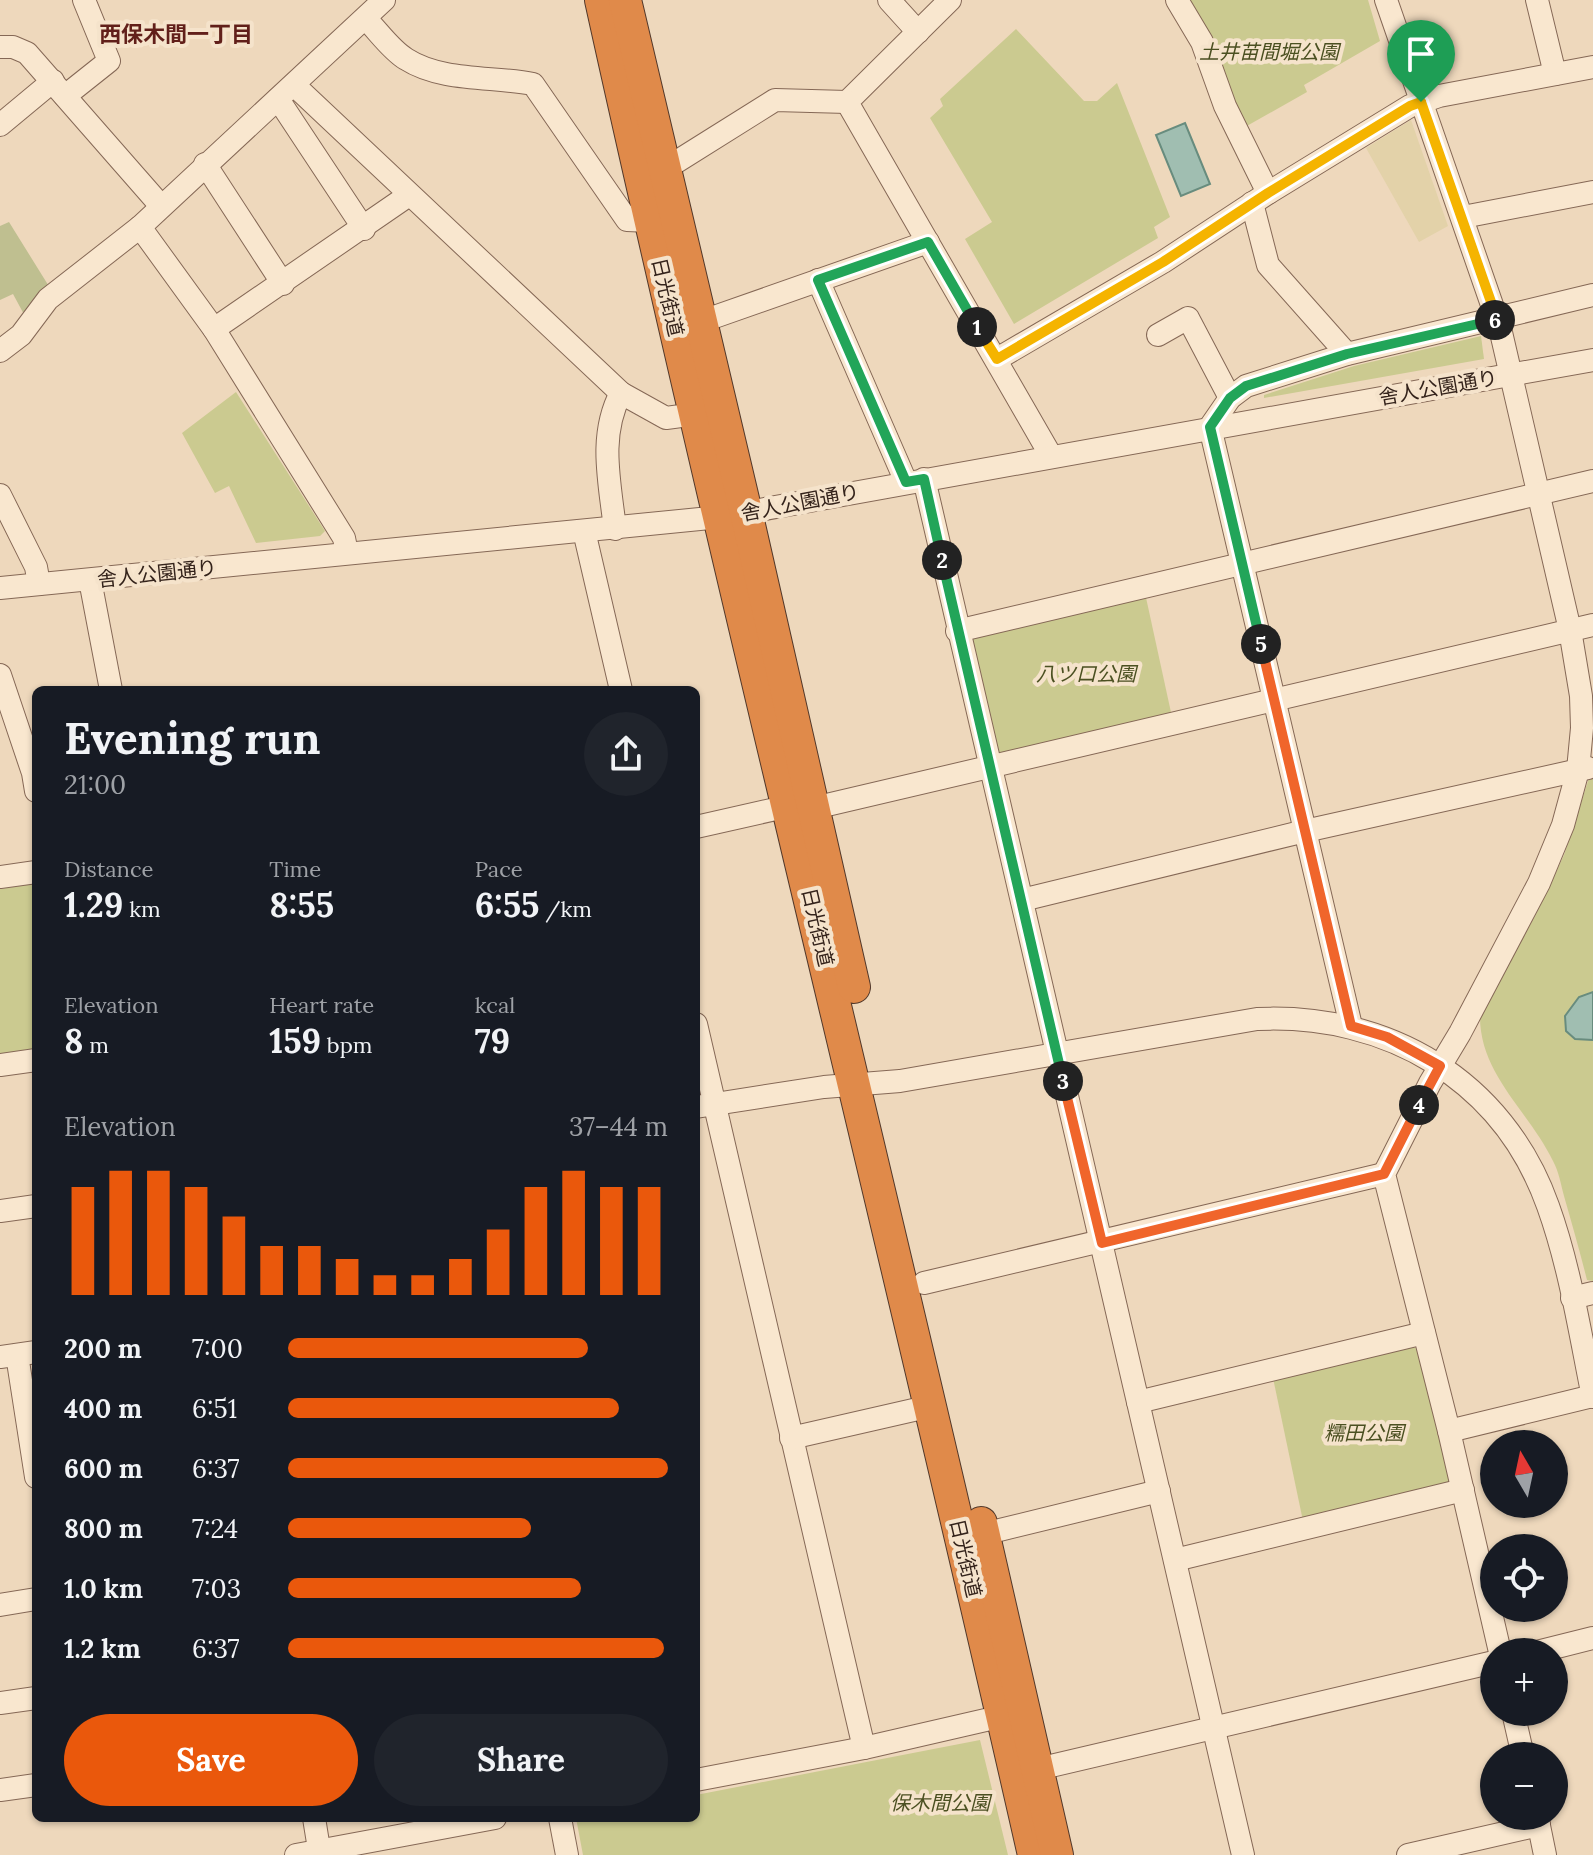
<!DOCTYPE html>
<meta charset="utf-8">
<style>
:root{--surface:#171b24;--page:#20242c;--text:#f1f3f6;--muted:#9ea1a6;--accent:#ea580c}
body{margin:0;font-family:Lora,"Noto Sans JP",serif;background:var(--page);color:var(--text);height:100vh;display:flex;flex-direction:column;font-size:30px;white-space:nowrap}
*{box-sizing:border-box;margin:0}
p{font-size:26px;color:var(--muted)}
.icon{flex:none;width:44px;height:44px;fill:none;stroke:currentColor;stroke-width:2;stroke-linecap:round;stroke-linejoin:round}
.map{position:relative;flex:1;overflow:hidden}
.sheet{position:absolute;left:32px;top:686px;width:668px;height:1136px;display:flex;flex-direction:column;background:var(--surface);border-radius:12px;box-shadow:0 2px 6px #0004}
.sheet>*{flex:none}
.needle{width:52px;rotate:351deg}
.buttons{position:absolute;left:1480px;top:1430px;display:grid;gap:16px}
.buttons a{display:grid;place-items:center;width:88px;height:88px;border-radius:50%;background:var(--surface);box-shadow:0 2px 6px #0004;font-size:40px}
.pin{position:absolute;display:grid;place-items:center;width:68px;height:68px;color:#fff;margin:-82px -34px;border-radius:50% 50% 50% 0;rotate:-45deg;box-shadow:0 0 8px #0007}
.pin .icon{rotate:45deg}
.km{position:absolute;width:40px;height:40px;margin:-20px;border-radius:50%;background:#222;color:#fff;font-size:22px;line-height:40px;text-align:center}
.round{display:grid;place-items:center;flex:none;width:84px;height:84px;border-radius:42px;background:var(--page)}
.summary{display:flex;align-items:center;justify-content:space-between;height:136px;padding:0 32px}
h1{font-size:44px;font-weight:700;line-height:60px}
.figures{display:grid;grid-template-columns:repeat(3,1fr);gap:12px;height:136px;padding:8px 32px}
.figures div{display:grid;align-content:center}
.figures b{font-size:34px;font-weight:700}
.figures small{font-size:22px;font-weight:400}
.figures p{font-size:22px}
.chart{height:224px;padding:16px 32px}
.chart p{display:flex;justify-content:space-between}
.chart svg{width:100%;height:144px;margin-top:8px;stroke:var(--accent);stroke-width:6}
.primary-button{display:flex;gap:16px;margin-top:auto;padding:16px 32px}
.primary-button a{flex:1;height:92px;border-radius:48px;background:var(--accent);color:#fff;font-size:32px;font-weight:700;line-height:92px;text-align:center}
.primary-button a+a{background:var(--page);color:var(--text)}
ul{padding:0 32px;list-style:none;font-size:26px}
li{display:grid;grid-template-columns:128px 96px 1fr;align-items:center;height:60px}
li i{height:20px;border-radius:10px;background:var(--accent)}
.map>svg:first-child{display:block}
.farmland{fill:#e3d2a9}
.green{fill:#cbca90}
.cemetery{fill:#bfbf90}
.water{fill:#a0beb1;stroke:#688c7e;stroke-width:2}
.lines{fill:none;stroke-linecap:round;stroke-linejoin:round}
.minor-casing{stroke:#856856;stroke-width:24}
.highway-casing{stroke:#52382a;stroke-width:34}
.minor{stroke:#f9e7cf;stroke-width:22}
.highway{stroke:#e08a4a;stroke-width:32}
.split-1-casing{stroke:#fff;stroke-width:16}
.split-2-casing{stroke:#fff;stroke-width:16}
.split-3-casing{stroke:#fff;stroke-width:16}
.split-4-casing{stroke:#fff;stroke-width:16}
.split-5-casing{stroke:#fff;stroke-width:16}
.split-6-casing{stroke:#fff;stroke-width:16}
.split-7-casing{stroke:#fff;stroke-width:16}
.split-1{stroke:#f5b400;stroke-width:10}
.split-2{stroke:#22a559;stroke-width:10}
.split-3{stroke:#22a559;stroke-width:10}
.split-4{stroke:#f0652b;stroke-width:10}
.split-5{stroke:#f0652b;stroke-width:10}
.split-6{stroke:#22a559;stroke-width:10}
.split-7{stroke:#f5b400;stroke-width:10}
.labels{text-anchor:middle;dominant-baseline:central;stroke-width:8;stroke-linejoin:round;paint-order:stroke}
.park-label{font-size:20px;font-style:italic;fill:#4b5021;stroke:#f5e3cb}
.street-label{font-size:20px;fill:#34231b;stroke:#f5e3cb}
.neighbourhood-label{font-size:22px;font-weight:bold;fill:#611f1a;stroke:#f5e3cb}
</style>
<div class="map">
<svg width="1593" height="1855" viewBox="0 0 1593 1855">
<rect width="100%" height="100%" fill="#eed8bc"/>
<polygon class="farmland" points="1411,120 1448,226 1419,242 1366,148"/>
<g class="green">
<polygon points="1189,0 1368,0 1380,41 1304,85 1307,92 1245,127 1235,106 1214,42"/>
<polygon points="1016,29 1084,101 1097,101 1117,83 1170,217 1154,227 1158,238 1014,324 965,239 992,222 930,118 943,106 940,99"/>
<polygon points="1481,336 1484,359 1264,398 1264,395 1354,366"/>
<polygon points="236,392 325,531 320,536 256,543 229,486 215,493 182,433"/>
<polygon points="1145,593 1172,717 1010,756 997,752 971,643 977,634"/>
<path d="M1593,777V1281L1587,1280C1580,1252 1572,1224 1564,1196C1561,1185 1559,1172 1553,1161C1529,1111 1479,1074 1480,1015L1534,918L1564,855L1589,778Z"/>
<polygon points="32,884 36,887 36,1048 0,1054 0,889"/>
<polygon points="1411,1345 1419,1351 1452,1473 1447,1487 1303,1521 1273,1378"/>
<polygon points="980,1740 1008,1855 583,1855 576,1818 696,1818 696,1795"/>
</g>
<polygon class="cemetery" points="9,222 50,288 26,318 13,294 0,300 0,226"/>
<g class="water">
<polygon points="1185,123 1210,184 1181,196 1156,135"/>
<polygon points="1593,992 1593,1040 1575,1039 1566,1031 1565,1016 1579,997"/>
</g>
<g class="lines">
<g class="minor-casing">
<g id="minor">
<polyline points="889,0 918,32"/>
<polyline points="950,0 847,102 1051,456"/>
<polyline points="1177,0 1202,42 1225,106 1268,193"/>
<polyline points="1386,0 1500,328 1570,630 1581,696 1582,728 1578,770 1563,825 1539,883 1460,1033 1430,1083 1384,1174 1449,1431 1500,1652"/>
<polyline points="1537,0 1555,74"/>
<path d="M366,19C378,31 391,50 406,59C442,82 493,76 533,84L627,220L650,221"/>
<polyline points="0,47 13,47 27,53 161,206"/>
<polyline points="294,85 621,393 666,418 696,414"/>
<polyline points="65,96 109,61 84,0"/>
<polyline points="278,99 364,229"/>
<polyline points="0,125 53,81"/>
<polyline points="205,164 283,284"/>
<polyline points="665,169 775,100 847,102"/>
<polyline points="1252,203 1268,265 1347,354"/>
<polyline points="1463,217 1593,192"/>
<polyline points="140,227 214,329 344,538 347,553"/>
<polyline points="818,280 906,482"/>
<polyline points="700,322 928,242"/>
<polyline points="214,329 409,195"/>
<polyline points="1158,335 1188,318 1230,398"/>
<polyline points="0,351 21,335 48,299 140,227 384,0"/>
<polyline points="997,359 1163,262 1268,193 1410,106 1439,96 1593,67"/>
<polyline points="924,479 1243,1855"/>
<polyline points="0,495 36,567 39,584"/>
<path d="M615,529C610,483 598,436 621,393"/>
<polyline points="584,531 621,690"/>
<polyline points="90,580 111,690"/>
<polyline points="0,588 720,517 1593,360"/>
<polyline points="957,631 1593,481"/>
<polyline points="0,675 33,773 36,791"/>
<polyline points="814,808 1593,625"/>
<polyline points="696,827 789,806"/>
<polyline points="0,877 36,872"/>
<polyline points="1022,900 1305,831 1588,768"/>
<polyline points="696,1024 864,1748"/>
<polyline points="1351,1026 1210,427 1230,398 1246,386 1347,354 1593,295"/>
<polyline points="0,1065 36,1060"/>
<path d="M696,1107L824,1087L900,1081L1257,1019C1388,1013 1503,1080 1548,1206C1570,1267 1580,1333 1593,1397"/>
<polyline points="0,1211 36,1206"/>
<polyline points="924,1283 1384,1174"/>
<polyline points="1572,1298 1593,1293"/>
<polyline points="17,1355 36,1477"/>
<polyline points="0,1357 36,1352"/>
<polyline points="1138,1402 1424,1333"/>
<polyline points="1449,1431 1593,1396"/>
<polyline points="791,1438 931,1406"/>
<polyline points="971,1537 1159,1491"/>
<polyline points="1175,1560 1463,1490"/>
<polyline points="0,1605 36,1599"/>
<polyline points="1537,1652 1593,1638"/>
<polyline points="0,1703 36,1698"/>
<polyline points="1513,1712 1523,1756"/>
<polyline points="1038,1769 1494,1662"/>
<polyline points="696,1780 864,1748 1003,1716"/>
<polyline points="0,1790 36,1785"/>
<polyline points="1537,1816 1545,1855"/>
<polyline points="314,1818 320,1855"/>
<polyline points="560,1818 567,1855"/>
<polyline points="296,1855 495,1818"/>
<polyline points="1408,1855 1539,1825"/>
</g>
</g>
<g class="highway-casing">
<g id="highway">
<path d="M601,0C738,620 894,1236 1034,1855"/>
<polyline points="625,0 746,512 854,987"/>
<polyline points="981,1523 1057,1855"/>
</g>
</g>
<use href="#minor" class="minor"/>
<use href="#highway" class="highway"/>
</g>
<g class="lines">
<g class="split-1-casing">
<polyline id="split-1" points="977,327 997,359 1163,262 1268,193 1410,106 1421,102"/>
</g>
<g class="split-2-casing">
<polyline id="split-2" points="942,560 924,479 906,482 818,280 928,242 977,327"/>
</g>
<g class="split-3-casing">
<polyline id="split-3" points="942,560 1063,1081"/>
</g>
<g class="split-4-casing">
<polyline id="split-4" points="1063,1081 1102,1243 1384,1174 1419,1105"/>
</g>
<g class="split-5-casing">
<polyline id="split-5" points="1261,644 1351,1026 1387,1037 1440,1066 1419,1105"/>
</g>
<g class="split-6-casing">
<polyline id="split-6" points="1261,644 1210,427 1230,398 1246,386 1347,354 1495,320"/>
</g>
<g class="split-7-casing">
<polyline id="split-7" points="1421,102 1497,319 1495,320"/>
</g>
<use href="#split-1" class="split-1"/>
<use href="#split-2" class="split-2"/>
<use href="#split-3" class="split-3"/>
<use href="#split-4" class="split-4"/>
<use href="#split-5" class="split-5"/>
<use href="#split-6" class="split-6"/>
<use href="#split-7" class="split-7"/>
</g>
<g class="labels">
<g class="park-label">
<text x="1269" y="51">土井苗間堀公園</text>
<text x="1086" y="673">八ツ口公園</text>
<text x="1364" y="1432">糯田公園</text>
<text x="940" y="1802">保木間公園</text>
</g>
<g class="street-label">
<text transform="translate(668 297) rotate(77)">日光街道</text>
<text transform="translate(1438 387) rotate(-10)">舎人公園通り</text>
<text transform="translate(800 502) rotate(-11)">舎人公園通り</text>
<text transform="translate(157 573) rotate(-6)">舎人公園通り</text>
<text transform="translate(818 927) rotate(77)">日光街道</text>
<text transform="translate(966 1558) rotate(77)">日光街道</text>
</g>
<g class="neighbourhood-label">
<text x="176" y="34">西保木間一丁目</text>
</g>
</g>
</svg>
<div class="buttons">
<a><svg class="needle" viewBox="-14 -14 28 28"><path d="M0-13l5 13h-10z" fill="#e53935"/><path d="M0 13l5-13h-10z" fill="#9ea1a6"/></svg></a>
<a><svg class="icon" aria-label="locate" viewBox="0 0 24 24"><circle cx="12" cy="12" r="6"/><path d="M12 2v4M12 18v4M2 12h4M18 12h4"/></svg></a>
<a>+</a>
<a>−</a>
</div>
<div class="pin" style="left:1421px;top:102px;background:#1e9e55"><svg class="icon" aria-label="arrive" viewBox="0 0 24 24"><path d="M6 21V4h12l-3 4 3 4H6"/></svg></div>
<b class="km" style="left:977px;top:327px">1</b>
<b class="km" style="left:942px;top:560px">2</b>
<b class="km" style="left:1063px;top:1081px">3</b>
<b class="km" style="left:1419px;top:1105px">4</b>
<b class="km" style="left:1261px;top:644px">5</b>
<b class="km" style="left:1495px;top:320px">6</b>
<section class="sheet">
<div class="summary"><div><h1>Evening run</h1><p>21:00</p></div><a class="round"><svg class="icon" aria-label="share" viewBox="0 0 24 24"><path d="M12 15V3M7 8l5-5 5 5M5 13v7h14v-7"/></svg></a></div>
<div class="figures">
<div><p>Distance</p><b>1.29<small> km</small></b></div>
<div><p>Time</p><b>8:55</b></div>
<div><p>Pace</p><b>6:55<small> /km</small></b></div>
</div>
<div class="figures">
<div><p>Elevation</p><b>8<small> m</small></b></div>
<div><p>Heart rate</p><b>159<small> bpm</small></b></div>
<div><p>kcal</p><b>79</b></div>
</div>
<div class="chart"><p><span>Elevation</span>37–44 m</p>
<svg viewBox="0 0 160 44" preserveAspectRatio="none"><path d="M5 44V11M15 44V6M25 44V6M35 44V11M45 44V20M55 44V29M65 44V29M75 44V33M85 44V38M95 44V38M105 44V33M115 44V24M125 44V11M135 44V6M145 44V11M155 44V11"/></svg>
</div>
<ul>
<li><b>200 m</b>7:00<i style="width:79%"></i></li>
<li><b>400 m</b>6:51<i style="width:87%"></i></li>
<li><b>600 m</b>6:37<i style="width:100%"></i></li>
<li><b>800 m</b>7:24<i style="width:64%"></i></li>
<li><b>1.0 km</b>7:03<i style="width:77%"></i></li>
<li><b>1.2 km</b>6:37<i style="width:99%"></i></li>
</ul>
<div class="primary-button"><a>Save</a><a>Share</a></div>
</section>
</div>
